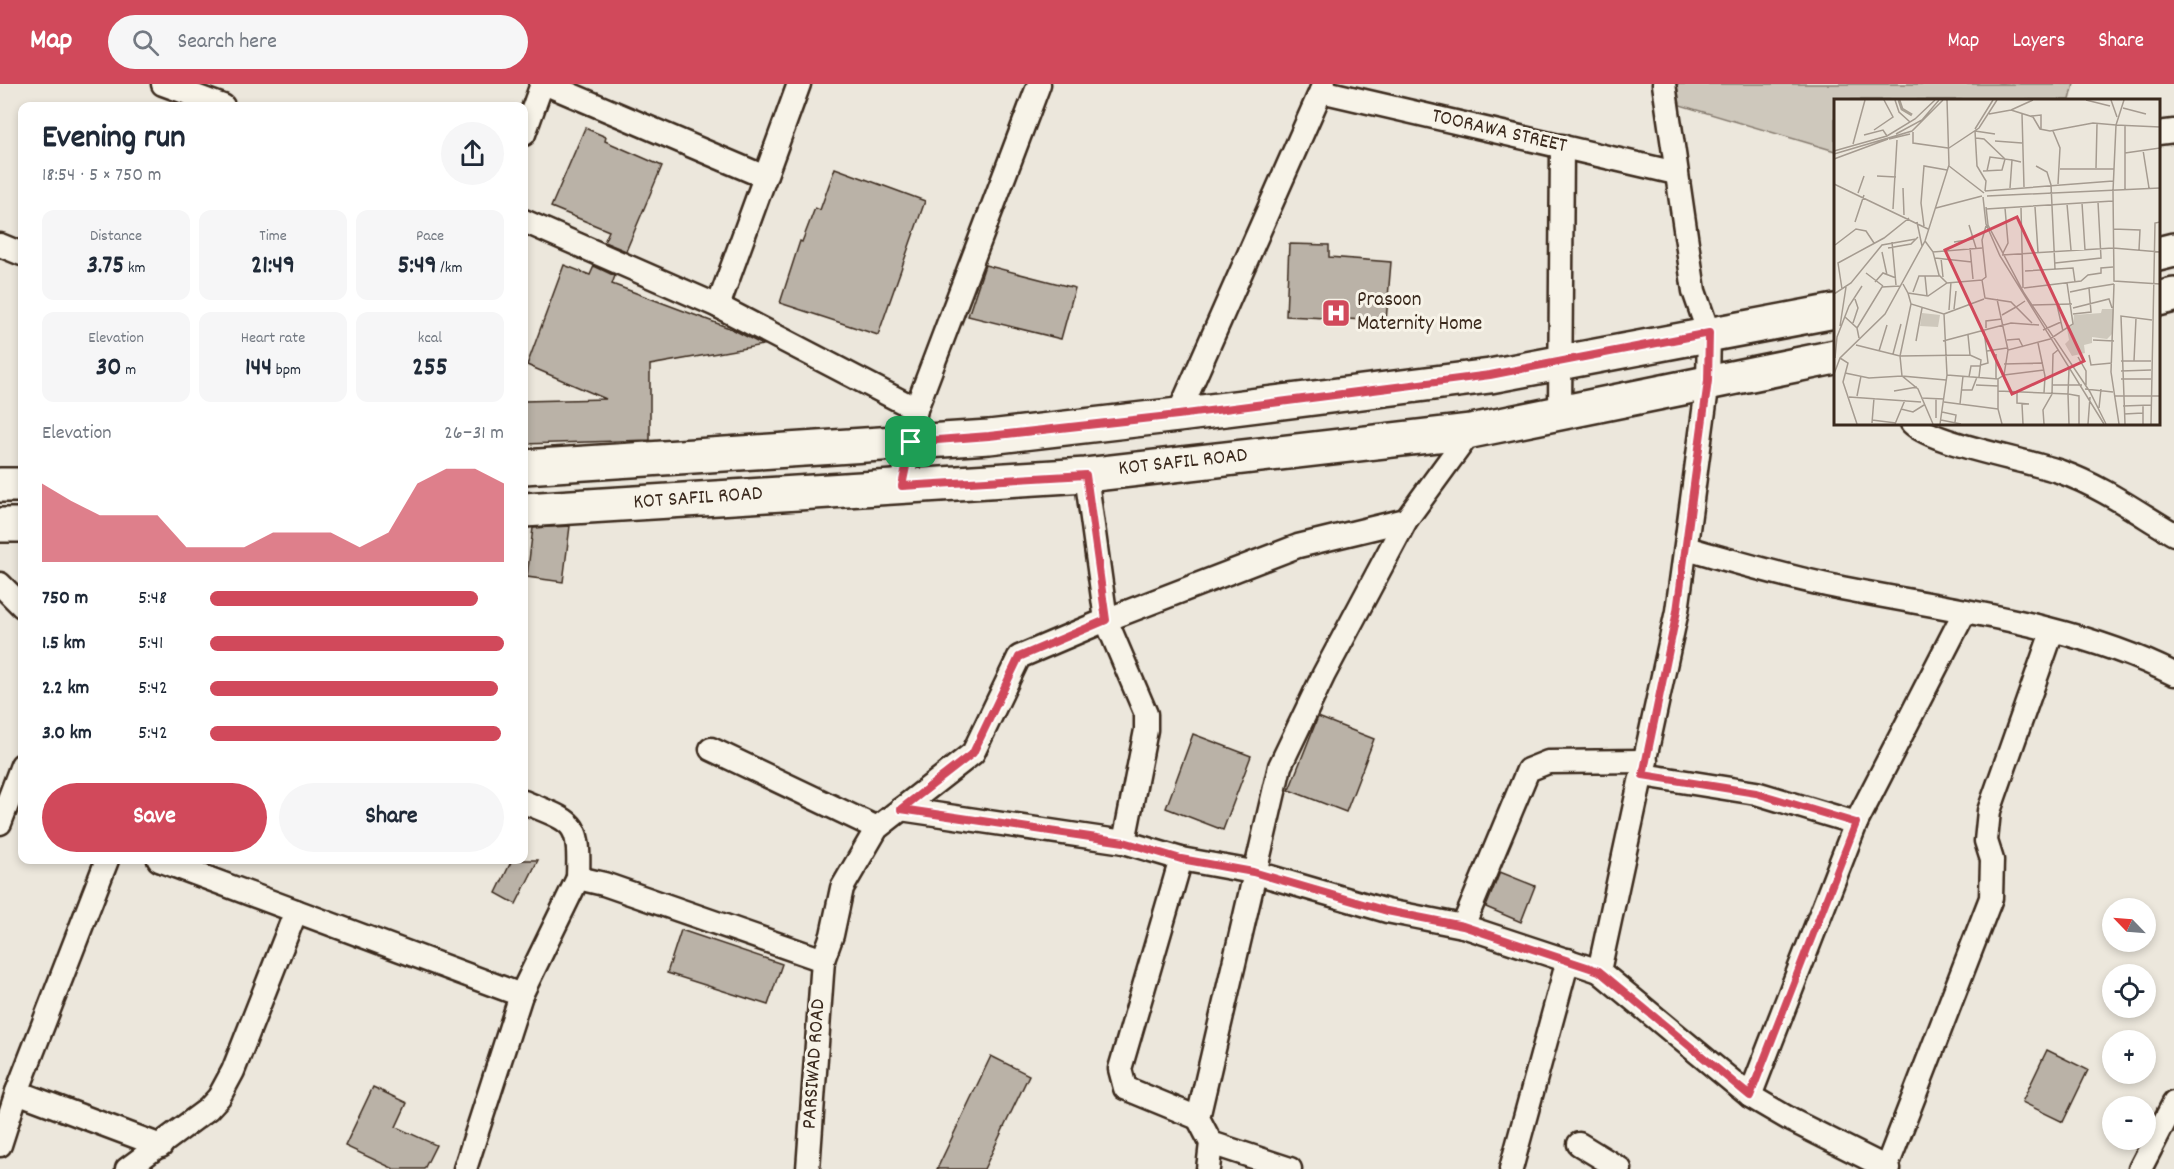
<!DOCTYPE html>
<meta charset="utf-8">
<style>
:root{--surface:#fff;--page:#f6f6f7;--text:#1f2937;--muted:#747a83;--accent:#d1495b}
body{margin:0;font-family:Dekko,sans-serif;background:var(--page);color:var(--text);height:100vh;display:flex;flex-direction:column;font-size:22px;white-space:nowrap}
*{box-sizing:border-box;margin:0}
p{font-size:20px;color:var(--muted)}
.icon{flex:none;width:33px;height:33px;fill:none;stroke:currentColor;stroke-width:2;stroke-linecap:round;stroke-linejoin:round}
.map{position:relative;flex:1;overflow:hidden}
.side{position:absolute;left:18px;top:18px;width:510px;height:762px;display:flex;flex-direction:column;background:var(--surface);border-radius:12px;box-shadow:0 3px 9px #0003}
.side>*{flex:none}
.needle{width:39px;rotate:295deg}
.controls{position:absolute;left:2102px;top:814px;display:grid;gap:12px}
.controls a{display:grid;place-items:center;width:54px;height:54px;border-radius:50%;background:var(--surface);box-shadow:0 3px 9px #0003;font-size:30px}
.pin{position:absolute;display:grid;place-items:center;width:51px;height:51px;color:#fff;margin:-26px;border-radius:12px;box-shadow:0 3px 9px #0006}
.round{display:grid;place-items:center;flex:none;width:63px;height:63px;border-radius:32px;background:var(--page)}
.head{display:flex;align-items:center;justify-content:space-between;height:102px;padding:0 24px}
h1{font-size:33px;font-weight:700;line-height:45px}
.metrics{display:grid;grid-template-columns:repeat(3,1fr);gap:9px;height:102px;padding:6px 24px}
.metrics div{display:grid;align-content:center;border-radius:12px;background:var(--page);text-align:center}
.metrics b{font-size:26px;font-weight:700}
.metrics small{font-size:16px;font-weight:400}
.metrics p{font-size:16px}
.chart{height:168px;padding:12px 24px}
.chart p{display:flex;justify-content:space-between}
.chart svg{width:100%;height:108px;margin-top:6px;fill:var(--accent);opacity:.7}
.action{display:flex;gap:12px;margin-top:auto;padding:12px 24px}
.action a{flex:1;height:69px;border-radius:36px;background:var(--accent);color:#fff;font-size:24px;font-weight:700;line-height:69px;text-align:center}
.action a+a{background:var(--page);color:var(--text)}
ul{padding:0 24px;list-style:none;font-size:20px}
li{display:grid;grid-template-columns:96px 72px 1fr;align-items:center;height:45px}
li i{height:15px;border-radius:8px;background:var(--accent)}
header{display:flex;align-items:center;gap:36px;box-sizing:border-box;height:84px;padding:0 30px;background:var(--accent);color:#fff}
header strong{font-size:28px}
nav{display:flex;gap:33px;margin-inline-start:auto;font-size:21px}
.search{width:420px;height:54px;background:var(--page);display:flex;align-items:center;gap:15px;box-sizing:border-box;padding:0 21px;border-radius:33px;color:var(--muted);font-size:22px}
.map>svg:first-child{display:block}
.green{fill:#cec8bc;stroke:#84796d;stroke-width:1.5}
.building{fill:#bab2a7;stroke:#3b2a1e;stroke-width:1.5}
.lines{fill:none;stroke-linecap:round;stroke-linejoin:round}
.minor-casing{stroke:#3b2a1e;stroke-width:27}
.secondary-casing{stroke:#3b2a1e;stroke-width:38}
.minor{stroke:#f7f3e8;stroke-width:22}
.secondary{stroke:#f7f3e8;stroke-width:33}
.route-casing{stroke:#fff;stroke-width:12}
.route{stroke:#d1495b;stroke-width:8}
.labels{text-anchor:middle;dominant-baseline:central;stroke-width:6;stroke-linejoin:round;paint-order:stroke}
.street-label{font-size:21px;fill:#3b2a1e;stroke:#f7f3e8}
.poi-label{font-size:21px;fill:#3b2a1e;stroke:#f7f3e8;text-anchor:start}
.inset-river{fill:none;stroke:#a89f93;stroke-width:3}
.inset-road{fill:none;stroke:#a59b90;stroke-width:1.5}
.view{fill:#d1495b;fill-opacity:0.15;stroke:#d1495b;stroke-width:3}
.inset-edge{fill:none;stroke:#3b2a1e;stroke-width:3}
</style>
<header>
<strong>Map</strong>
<div class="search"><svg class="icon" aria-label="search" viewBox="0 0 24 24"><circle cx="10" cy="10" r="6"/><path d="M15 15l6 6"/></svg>Search here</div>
<nav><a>Map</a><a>Layers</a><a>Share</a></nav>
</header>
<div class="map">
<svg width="2174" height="1085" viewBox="0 0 2174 1085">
<rect width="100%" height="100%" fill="#ece7dc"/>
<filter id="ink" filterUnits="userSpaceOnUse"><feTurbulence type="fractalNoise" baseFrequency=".0167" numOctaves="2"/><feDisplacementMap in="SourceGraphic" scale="12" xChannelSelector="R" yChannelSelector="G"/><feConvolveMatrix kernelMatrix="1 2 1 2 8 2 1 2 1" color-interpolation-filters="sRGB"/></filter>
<g filter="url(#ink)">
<polygon class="green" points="1677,0 2074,0 2070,16 1835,16 1835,67 1680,21"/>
<g class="building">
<polygon points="585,44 606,53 605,57 662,82 626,167 604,158 609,147 551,123"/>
<polygon points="835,84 925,117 878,251 780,219 800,157 802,158 815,124 820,126"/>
<polygon points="1289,160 1329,161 1329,173 1391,178 1386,237 1286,232"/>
<polygon points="564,181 590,191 594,182 615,192 612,200 732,245 763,261 650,281 650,356 524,360 524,317 606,315 527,281"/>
<polygon points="985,181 1075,204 1061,255 968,232"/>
<polygon points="570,442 563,498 527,493 533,444"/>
<polygon points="1318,633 1374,655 1346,728 1289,706"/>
<polygon points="1193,650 1251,672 1223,746 1166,724"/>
<polygon points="512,776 538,776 516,820 496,809"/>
<polygon points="1500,788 1535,802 1521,838 1486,823"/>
<polygon points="681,846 782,880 768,921 667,889"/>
<polygon points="2047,966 2088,986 2063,1038 2022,1018"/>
<polygon points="991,972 1029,991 984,1085 937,1085"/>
<polygon points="373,1003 407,1019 396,1043 436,1061 424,1085 394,1085 345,1062"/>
</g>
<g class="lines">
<g class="minor-casing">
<g id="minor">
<polyline points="163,0 223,22"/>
<polyline points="546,0 765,93"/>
<polyline points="1664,0 1694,207 1709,250 1708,297 1677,527 1599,887 1750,1012 1791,1036 1889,1085"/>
<polyline points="1321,7 1676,89"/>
<polyline points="2158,49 2174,47"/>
<polyline points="524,50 542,0"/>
<polyline points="524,137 718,222 916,325 902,402"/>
<polyline points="0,161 22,170"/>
<polyline points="718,222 799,0"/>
<polyline points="916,325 1039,0"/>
<polyline points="1560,328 1562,62"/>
<polyline points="1178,331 1324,0"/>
<path d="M1912,339C1933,360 2027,376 2061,388C2101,402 2137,428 2174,450"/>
<path d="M1686,464C1733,477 1779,491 1827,501C1941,525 2069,537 2174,590"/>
<polyline points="0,500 22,522"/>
<polyline points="711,665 877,744"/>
<polyline points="1643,691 1756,709 1856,739"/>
<path d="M524,718C575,739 580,736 578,794"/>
<polyline points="901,725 1124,758 1181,775 1253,788 1387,827 1463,842 1599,887"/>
<polyline points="0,739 22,681"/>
<polyline points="1124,758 1146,646 1146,630 1106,536 1298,462 1406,436"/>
<polyline points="1181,775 1120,985 1125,1004 1198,1034"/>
<polyline points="159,776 521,911"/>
<polyline points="1463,842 1528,686 1548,678 1646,677"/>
<polyline points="17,1008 161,1062"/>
<polyline points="1750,1012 1856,739 1965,527"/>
<polyline points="1211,1059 1290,1085"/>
<polyline points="1579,1060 1620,1085"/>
<polyline points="0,1061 17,1008 107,776"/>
<polyline points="1887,1082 1991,814 1992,776 1986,757 1989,727 2052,548"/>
<polyline points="127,1085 208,1025 219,1013 233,987 296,827"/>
<polyline points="465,1085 521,911 578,794 604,800 823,876 832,851 842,804 877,744 973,669 1019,573 1106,536 1086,391"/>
<polyline points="808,1085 823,876"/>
<polyline points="1208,1085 1211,1059 1198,1034 1280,682 1324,590 1406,436 1471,347"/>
<polyline points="1511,1085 1568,876"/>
<polyline points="2140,1085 2174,1019"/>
</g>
</g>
<g class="secondary-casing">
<g id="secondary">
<polyline points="2158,170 2174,166"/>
<polyline points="2158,215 2174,211"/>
<polyline points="524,383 989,353 1178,331 1490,292 1835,227"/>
<polyline points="0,401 22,401"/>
<polyline points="524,426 1086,391 1471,347 1835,273"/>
<polyline points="0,441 22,441"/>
</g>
</g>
<use href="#minor" class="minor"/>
<use href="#secondary" class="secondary"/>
</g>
</g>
<g class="lines" filter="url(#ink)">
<g class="route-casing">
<polygon id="route" points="1709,249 1708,297 1677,527 1643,691 1756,709 1856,739 1750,1012 1599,887 1463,842 1387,827 1253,788 1181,775 1124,758 901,725 973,669 1019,573 1106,536 1086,391 902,402 911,358 989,352 1178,331 1490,291"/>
</g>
<use href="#route" class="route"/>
</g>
<defs>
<g id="hospital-square" transform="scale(1.5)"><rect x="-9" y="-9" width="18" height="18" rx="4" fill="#d1495b" stroke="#f7f3e8"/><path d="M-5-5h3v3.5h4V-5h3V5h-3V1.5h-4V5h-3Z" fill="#fff"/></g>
</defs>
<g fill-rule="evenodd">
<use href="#hospital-square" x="1336" y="229"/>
</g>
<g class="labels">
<g class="street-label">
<text transform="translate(1499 48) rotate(13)">TOORAWA STREET</text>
<text transform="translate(1183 379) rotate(-6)">KOT SAFIL ROAD</text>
<text transform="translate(698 415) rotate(-4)">KOT SAFIL ROAD</text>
<text transform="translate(815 980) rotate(-86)">PARSIWAD ROAD</text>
</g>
<g class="poi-label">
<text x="1357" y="217">Prasoon<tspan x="1357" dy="24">Maternity Home</tspan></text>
</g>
</g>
<g transform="translate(1834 15)">
<rect width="326" height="326" fill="#ece7dc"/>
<path d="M268,210H280L278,235L273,240L258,238V244L250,246L251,254L238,257L231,245L235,241L233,230L239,226L240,216L267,214ZM88,214L106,216L104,228L86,227Z" fill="#cec8bc"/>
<path class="inset-river" d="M65,1L68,10L78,16"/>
<path class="inset-road" d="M61,1L65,13L76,23M252,1L276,7M277,1L283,18M289,9L312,15M177,11L199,1M155,15L177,11L199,18L206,30L216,32L259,24L282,26M188,15L190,88M197,17L207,16V30M282,26L290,1M291,27V91M326,28L282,26L279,92L280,182L326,185M141,30L159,1M40,31L59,18L50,1M141,32L143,67L152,82L151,92M141,32L161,35M219,32L226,49L224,85M79,33V44L114,49M62,35L88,21L105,1M30,36L49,31L53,37M142,39L150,40L171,60M55,40L76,35M161,42L188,44M19,45L31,1M115,49L145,29L163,1M309,51L315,89M0,52L53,37L81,20L101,1M291,54L326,49M0,55L78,32L109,1M0,60L54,40M115,67L150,94M202,67L213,73L217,86L221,170M262,69L263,25M226,70H280M149,72L168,71L171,60L178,61M153,72L156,58L171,60M43,77L62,78M0,85L94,130M69,89L70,116M176,89L178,61L187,63M151,92L279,82M24,94L30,77M153,97L326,89M149,98L152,125L166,157L270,325M248,104L251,151M233,105L237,151M152,108L154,126L190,194L256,293L272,325M201,108L204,153M102,109L148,97M187,109L189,189M59,110L63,41M152,110L279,102M21,123L30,96M83,123L88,147M135,126L142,149M90,127L87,104L90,67L113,71M279,130L306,131L305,151M91,142L99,153L148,149M58,143L62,186M120,143L139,140M1,146L22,130L32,132L40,144M54,149L77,145L84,138M136,149L139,180M48,153L53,176M99,153L105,176L113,184M169,154L174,144L171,109M168,156L279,149L326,153M101,159L138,163M107,159L109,178M221,164L267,159L264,103M191,172L239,169L241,183M32,174L49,187M91,177L93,197M148,181L152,178L148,141L152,127M41,183L49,174L62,179M69,185L74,194L94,197L113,184L148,181L151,199L177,203L182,208L191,202M280,185L277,273L285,325M190,189L247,182L254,176L267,174V169L279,168M255,189L280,185M8,190L4,164L50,139L75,119M79,193L85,177H106M236,193L255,189L257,213L239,215M74,194L77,205L110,215L113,276L106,325M0,195L17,184L48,146L82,140M163,200L174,251M77,205L66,257L68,277L112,281M197,206L238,205M223,206L229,232M239,209L275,200L278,209M120,210L122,192M115,211L117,183M110,215L150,200M168,216L182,208L198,224M11,218L23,229L25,239M19,224L24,209L21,200M6,227L12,188M23,229L48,188L66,187M152,229V222L168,220M209,231L227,223M134,236L136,256M173,241L185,240L189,248M259,241L280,242M82,242L88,209M109,242L177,224L205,226M204,244L211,277L210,294M22,246L66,257L136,256L147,261L145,278M45,252L53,226M153,252L173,249M59,255L67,225M162,255V280M255,256L257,266L278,264M244,258L252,272V286M1,259L3,238L15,207L28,187M6,259L14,264L9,283L23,325M287,262H317M300,262L302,219M170,265L209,264M147,266L154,264L150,231M235,270L234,295L245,297V325M287,272L317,271M11,274L35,279L68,277L84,290L99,325M0,275L6,259L51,215L91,142L115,66L113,1M113,276L164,280M170,276L210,271M135,278L137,267H146M287,280H317M142,286L164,287M219,286H248M251,290L279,293M128,291H138L143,278M60,292L83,288M164,292L234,295L235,325M183,293V304L195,305M23,297L27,277M280,297H326M15,298L87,303M87,299L110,300M110,303L164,310M126,305L129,277M188,305L189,325M309,306V325M289,307L317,306M265,309L267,290M67,310L79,313L90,306M108,313L122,316L121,323M290,315L309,314M102,319V299M38,321L62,324M107,321L127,325M38,324L40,299M61,325L71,301M168,325L164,310V280L170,276L174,251L216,240L239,225L233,184M210,325L209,311L218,295L219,255L224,251M254,325L256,298M291,325L287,217L318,221M317,325L321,124L326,123"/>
<path class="view" d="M183,118L250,262L178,295L111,151Z"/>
<rect width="326" height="326" class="inset-edge"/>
</g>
</svg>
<div class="controls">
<a><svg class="needle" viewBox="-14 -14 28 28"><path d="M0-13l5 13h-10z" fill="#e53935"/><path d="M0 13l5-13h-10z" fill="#747a83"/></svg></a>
<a><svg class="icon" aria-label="locate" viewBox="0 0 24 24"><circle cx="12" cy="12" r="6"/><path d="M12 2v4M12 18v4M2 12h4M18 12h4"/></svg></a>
<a>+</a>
<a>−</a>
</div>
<div class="pin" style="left:911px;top:358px;background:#1e9e55"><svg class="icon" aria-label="arrive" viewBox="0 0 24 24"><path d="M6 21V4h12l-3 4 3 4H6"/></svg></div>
<section class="side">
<div class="head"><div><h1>Evening run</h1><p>18:54 · 5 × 750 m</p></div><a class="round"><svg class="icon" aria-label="share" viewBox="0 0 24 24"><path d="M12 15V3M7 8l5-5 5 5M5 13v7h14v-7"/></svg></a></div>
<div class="metrics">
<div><p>Distance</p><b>3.75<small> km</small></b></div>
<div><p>Time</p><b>21:49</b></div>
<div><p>Pace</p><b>5:49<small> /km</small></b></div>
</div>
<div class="metrics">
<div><p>Elevation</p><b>30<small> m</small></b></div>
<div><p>Heart rate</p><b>144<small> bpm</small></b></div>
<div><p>kcal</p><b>255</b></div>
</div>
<div class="chart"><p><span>Elevation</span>26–31 m</p>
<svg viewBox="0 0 160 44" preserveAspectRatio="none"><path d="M0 44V12L10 19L20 25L30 25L40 25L50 38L60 38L70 38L80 32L90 32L100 32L110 38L120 32L130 12L140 6L150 6L160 12V44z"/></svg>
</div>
<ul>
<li><b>750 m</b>5:48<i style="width:91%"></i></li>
<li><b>1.5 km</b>5:41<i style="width:100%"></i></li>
<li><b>2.2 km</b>5:42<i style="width:98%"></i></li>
<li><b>3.0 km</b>5:42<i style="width:99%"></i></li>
</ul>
<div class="action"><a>Save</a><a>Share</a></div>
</section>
</div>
